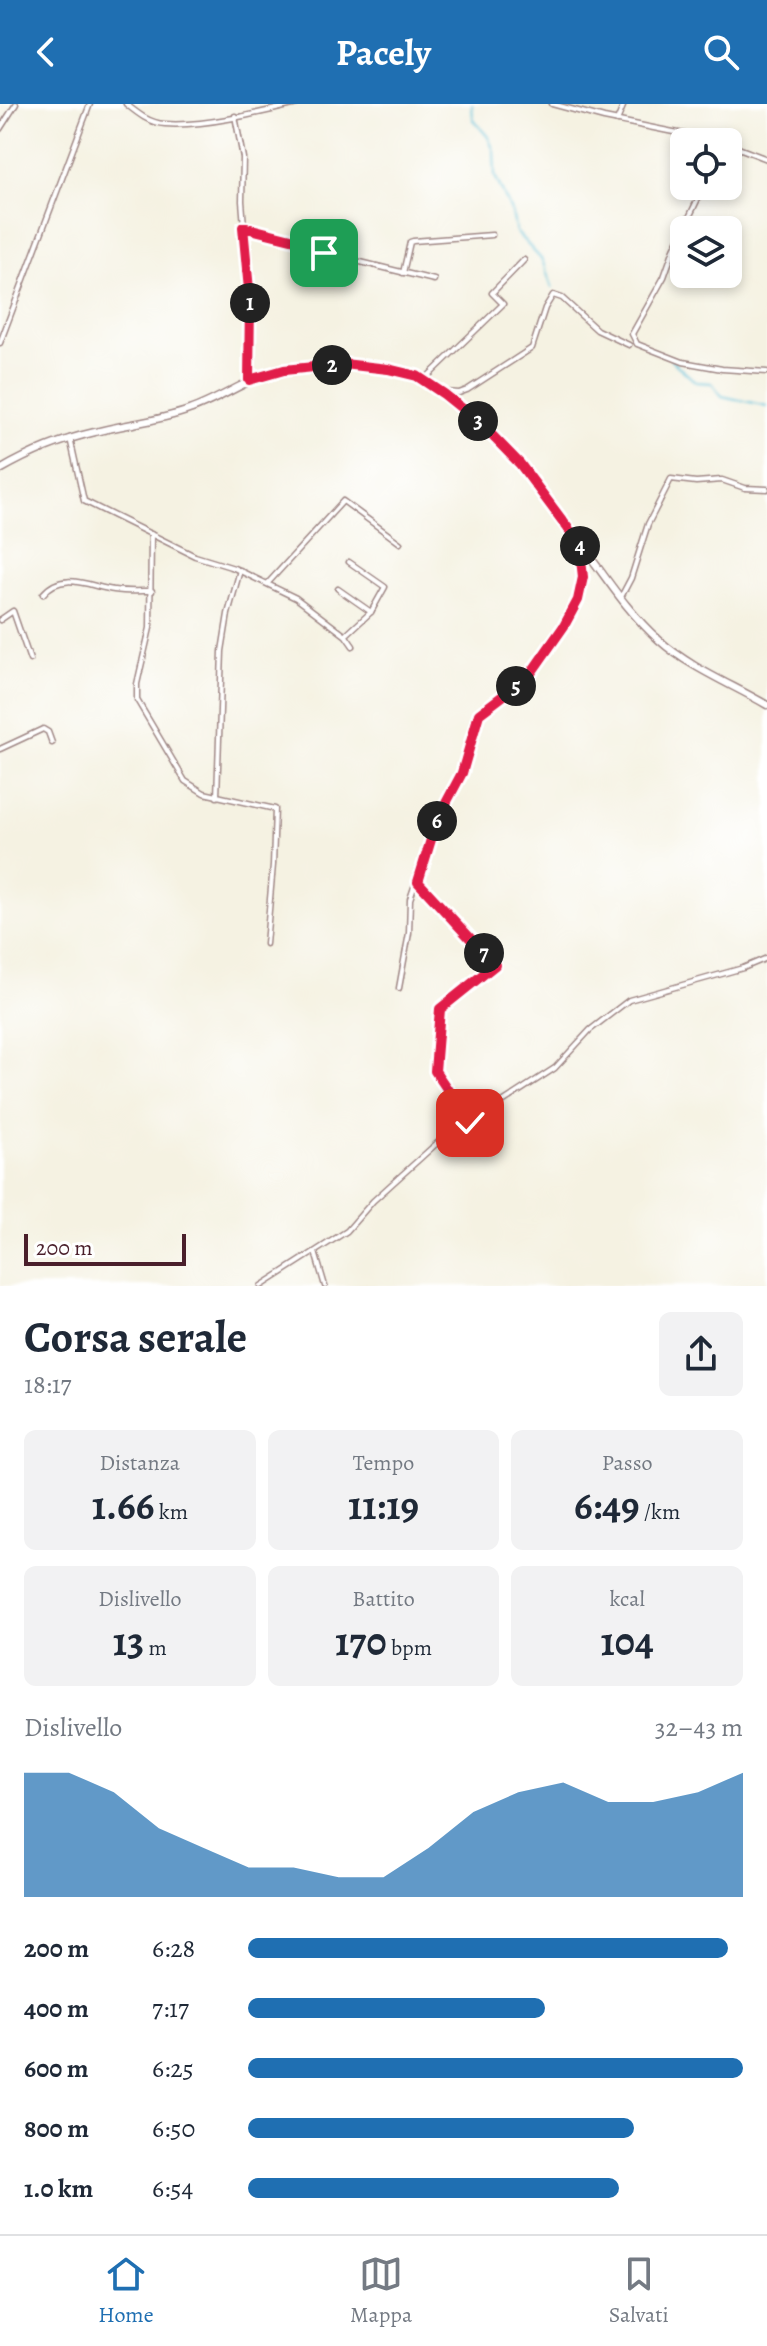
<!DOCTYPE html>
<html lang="it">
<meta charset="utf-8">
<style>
:root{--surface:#fff;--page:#f2f2f3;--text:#1f2937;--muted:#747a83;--line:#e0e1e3;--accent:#1f6fb2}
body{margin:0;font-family:Alegreya,serif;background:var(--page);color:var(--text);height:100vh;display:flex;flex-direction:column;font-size:30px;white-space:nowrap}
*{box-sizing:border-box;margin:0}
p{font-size:26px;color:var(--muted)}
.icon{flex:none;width:44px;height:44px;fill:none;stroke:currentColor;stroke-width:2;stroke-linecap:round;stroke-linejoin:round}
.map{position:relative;height:1182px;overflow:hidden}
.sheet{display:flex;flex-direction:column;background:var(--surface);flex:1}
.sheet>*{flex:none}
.tools{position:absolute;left:670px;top:24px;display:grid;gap:16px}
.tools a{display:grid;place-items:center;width:72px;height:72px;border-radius:12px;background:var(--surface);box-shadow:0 4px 12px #0003;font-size:40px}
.scale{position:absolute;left:24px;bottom:20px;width:162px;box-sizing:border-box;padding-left:8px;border:4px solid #4a1f2b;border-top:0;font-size:22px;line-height:28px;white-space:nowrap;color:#4a1f2b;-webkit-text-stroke:6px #fff;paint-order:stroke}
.pin{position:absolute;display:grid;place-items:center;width:68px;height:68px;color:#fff;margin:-34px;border-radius:16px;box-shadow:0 4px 12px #0006}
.km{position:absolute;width:40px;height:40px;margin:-20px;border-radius:50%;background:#222;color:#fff;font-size:22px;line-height:40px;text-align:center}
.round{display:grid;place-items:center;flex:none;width:84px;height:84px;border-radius:12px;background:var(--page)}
.headline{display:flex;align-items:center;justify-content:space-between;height:136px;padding:0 24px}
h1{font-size:44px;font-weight:700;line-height:60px}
.stats{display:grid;grid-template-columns:repeat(3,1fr);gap:12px;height:136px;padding:8px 24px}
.stats div{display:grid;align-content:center;border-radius:12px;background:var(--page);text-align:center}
.stats b{font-size:40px;font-weight:700}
.stats small{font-size:22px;font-weight:400}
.stats p{font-size:22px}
.chart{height:224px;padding:16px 24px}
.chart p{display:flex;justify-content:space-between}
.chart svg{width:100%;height:144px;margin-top:8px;fill:var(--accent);opacity:.7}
ul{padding:0 24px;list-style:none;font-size:26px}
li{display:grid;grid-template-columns:128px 96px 1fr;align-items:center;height:60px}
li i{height:20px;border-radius:10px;background:var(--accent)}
header{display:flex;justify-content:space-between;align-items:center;height:104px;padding:0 24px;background:var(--accent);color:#fff;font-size:36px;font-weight:700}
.tabs{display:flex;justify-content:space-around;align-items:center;height:112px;border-top:2px solid var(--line);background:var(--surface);font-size:22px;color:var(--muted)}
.tabs a{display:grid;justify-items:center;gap:4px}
.tabs .on{color:var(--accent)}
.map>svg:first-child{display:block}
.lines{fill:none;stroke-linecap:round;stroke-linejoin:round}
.stream{stroke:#59bed7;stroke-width:2}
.minor-casing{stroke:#a08886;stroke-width:7}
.secondary-casing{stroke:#a08886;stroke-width:9}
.minor{stroke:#fff;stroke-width:4}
.secondary{stroke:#fff;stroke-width:6}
.route-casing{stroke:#fff;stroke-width:16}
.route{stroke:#e11d48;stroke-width:10}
</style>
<header><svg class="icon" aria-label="back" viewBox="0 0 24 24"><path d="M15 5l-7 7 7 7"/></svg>Pacely<svg class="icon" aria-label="search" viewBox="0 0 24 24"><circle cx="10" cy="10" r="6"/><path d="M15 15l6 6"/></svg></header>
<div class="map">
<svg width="767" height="1182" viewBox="0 0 767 1182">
<rect width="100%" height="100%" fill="#fff"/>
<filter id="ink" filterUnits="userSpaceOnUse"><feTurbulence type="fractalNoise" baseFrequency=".0125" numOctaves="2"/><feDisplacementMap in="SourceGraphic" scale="16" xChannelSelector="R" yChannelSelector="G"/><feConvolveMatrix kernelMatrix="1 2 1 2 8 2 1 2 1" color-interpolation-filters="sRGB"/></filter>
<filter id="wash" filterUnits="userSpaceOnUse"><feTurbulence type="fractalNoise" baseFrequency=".006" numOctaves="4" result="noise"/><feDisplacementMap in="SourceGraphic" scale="32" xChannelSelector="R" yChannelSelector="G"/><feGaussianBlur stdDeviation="1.8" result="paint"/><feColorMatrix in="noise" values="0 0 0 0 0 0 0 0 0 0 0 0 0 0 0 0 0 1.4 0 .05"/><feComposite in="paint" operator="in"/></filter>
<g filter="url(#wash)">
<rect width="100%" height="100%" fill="#f5f2e2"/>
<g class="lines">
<g class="stream">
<polyline points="472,0 473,15 488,33 494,47 495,72 512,109 516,128 542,156 552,183"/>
<polyline points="671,256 696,278 712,279 722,292 767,302"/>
</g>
</g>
</g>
<g filter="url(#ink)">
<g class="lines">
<g class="minor-casing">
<g id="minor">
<path d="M126,0C137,9 149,19 165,20C201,23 260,9 297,0"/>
<polyline points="552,0 604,14 723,38"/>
<polyline points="235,12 243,54 242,97 250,196 249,276"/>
<polyline points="617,17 624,0"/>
<polyline points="0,25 16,0"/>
<polyline points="728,40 767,55"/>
<polyline points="704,82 674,145 664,173 632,230 637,240 683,258 722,265 767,268"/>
<polyline points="243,123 307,139 340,153 434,176"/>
<polyline points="403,169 410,138 413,137 492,131"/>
<polyline points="0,239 90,0"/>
<polyline points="423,277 503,200 492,189 524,156"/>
<polyline points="444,288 459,289 467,286 532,244 545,204 553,191 562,194 597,226 629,241"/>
<polyline points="70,334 84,397 195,452 234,464 296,494 346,532 353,542"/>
<polyline points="151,430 150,524 137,580 137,596 185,677 204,689 275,705 273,761 266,840"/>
<polyline points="268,479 343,397 400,439"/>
<polyline points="338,485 371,508"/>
<path d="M43,490C62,466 91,483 114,486C127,488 140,487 152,487"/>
<polyline points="621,493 631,474 648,420 671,375 696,378 722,376 745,384 767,385"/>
<polyline points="0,516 13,507 30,556"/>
<polyline points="346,531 371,508 385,483 349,458"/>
<polyline points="0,645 43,625 48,628 52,639"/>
<polyline points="217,693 222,547 228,510 240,466"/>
<polyline points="418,778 495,861 440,905 435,967 470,1019"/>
<polyline points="399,884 409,829 410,795 437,716 462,669 479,610 529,572 564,522 578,496 583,473 580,441"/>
<polyline points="315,1148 325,1182"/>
<polyline points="261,1182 347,1127 373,1097 446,1031 470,1019 555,964 590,926 629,896 743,864 767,854"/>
</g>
</g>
<g class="secondary-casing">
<path id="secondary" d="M0,366C31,348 60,336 95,328C126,320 159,317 189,306C222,295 248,273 283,266C325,258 374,256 414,272C430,277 446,291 459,302C515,347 554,405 597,462C615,487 635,515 659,536C690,564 731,580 767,601"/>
</g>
<use href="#minor" class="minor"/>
<use href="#secondary" class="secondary"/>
</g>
</g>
<g class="lines" filter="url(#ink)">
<g class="route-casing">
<polyline id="route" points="324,149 307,139 243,123 250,196 249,276 284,266 344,260 388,265 417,272 444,290 479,318 520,360 579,439 583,473 578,496 564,522 529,572 479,610 462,669 437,716 418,778 495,861 440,905 435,967 470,1019"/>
</g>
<use href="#route" class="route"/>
</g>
</svg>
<div class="tools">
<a><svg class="icon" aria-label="locate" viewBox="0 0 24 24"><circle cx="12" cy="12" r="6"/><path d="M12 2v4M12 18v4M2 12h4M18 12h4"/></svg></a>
<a><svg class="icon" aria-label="layers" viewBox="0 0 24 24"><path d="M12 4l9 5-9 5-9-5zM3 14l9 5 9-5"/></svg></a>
</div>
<div class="scale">200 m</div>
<div class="pin" style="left:324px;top:149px;background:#1e9e55"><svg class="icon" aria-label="arrive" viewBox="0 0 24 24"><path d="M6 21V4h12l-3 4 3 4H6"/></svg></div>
<div class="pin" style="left:470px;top:1019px;background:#d93025"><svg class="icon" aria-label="check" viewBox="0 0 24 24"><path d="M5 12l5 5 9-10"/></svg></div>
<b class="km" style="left:250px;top:199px">1</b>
<b class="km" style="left:332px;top:261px">2</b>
<b class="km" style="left:478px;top:317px">3</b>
<b class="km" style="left:580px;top:442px">4</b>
<b class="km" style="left:516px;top:582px">5</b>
<b class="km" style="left:437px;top:717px">6</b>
<b class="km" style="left:484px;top:849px">7</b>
</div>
<section class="sheet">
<div class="headline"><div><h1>Corsa serale</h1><p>18:17</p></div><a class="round"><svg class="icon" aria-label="share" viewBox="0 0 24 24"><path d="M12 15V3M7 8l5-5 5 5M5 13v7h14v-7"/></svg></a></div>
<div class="stats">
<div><p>Distanza</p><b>1.66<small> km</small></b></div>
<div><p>Tempo</p><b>11:19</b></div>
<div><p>Passo</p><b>6:49<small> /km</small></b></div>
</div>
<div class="stats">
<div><p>Dislivello</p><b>13<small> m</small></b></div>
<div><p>Battito</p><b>170<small> bpm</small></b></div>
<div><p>kcal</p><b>104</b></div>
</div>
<div class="chart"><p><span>Dislivello</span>32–43 m</p>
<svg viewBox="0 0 160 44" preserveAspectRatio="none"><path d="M0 44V6L10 6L20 12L30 23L40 29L50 35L60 35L70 38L80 38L90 29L100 18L110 12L120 9L130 15L140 15L150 12L160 6V44z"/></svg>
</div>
<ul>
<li><b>200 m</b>6:28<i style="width:97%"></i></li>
<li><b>400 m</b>7:17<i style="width:60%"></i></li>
<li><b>600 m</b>6:25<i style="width:100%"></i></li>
<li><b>800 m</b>6:50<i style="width:78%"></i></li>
<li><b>1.0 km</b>6:54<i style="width:75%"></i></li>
</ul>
</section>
<nav class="tabs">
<a class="on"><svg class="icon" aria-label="home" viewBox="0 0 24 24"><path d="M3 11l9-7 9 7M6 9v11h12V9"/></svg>Home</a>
<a><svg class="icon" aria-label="map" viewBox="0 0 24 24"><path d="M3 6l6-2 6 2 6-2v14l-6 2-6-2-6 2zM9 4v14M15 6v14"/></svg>Mappa</a>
<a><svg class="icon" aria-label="saved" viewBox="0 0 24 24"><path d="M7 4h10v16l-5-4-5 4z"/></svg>Salvati</a>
</nav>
